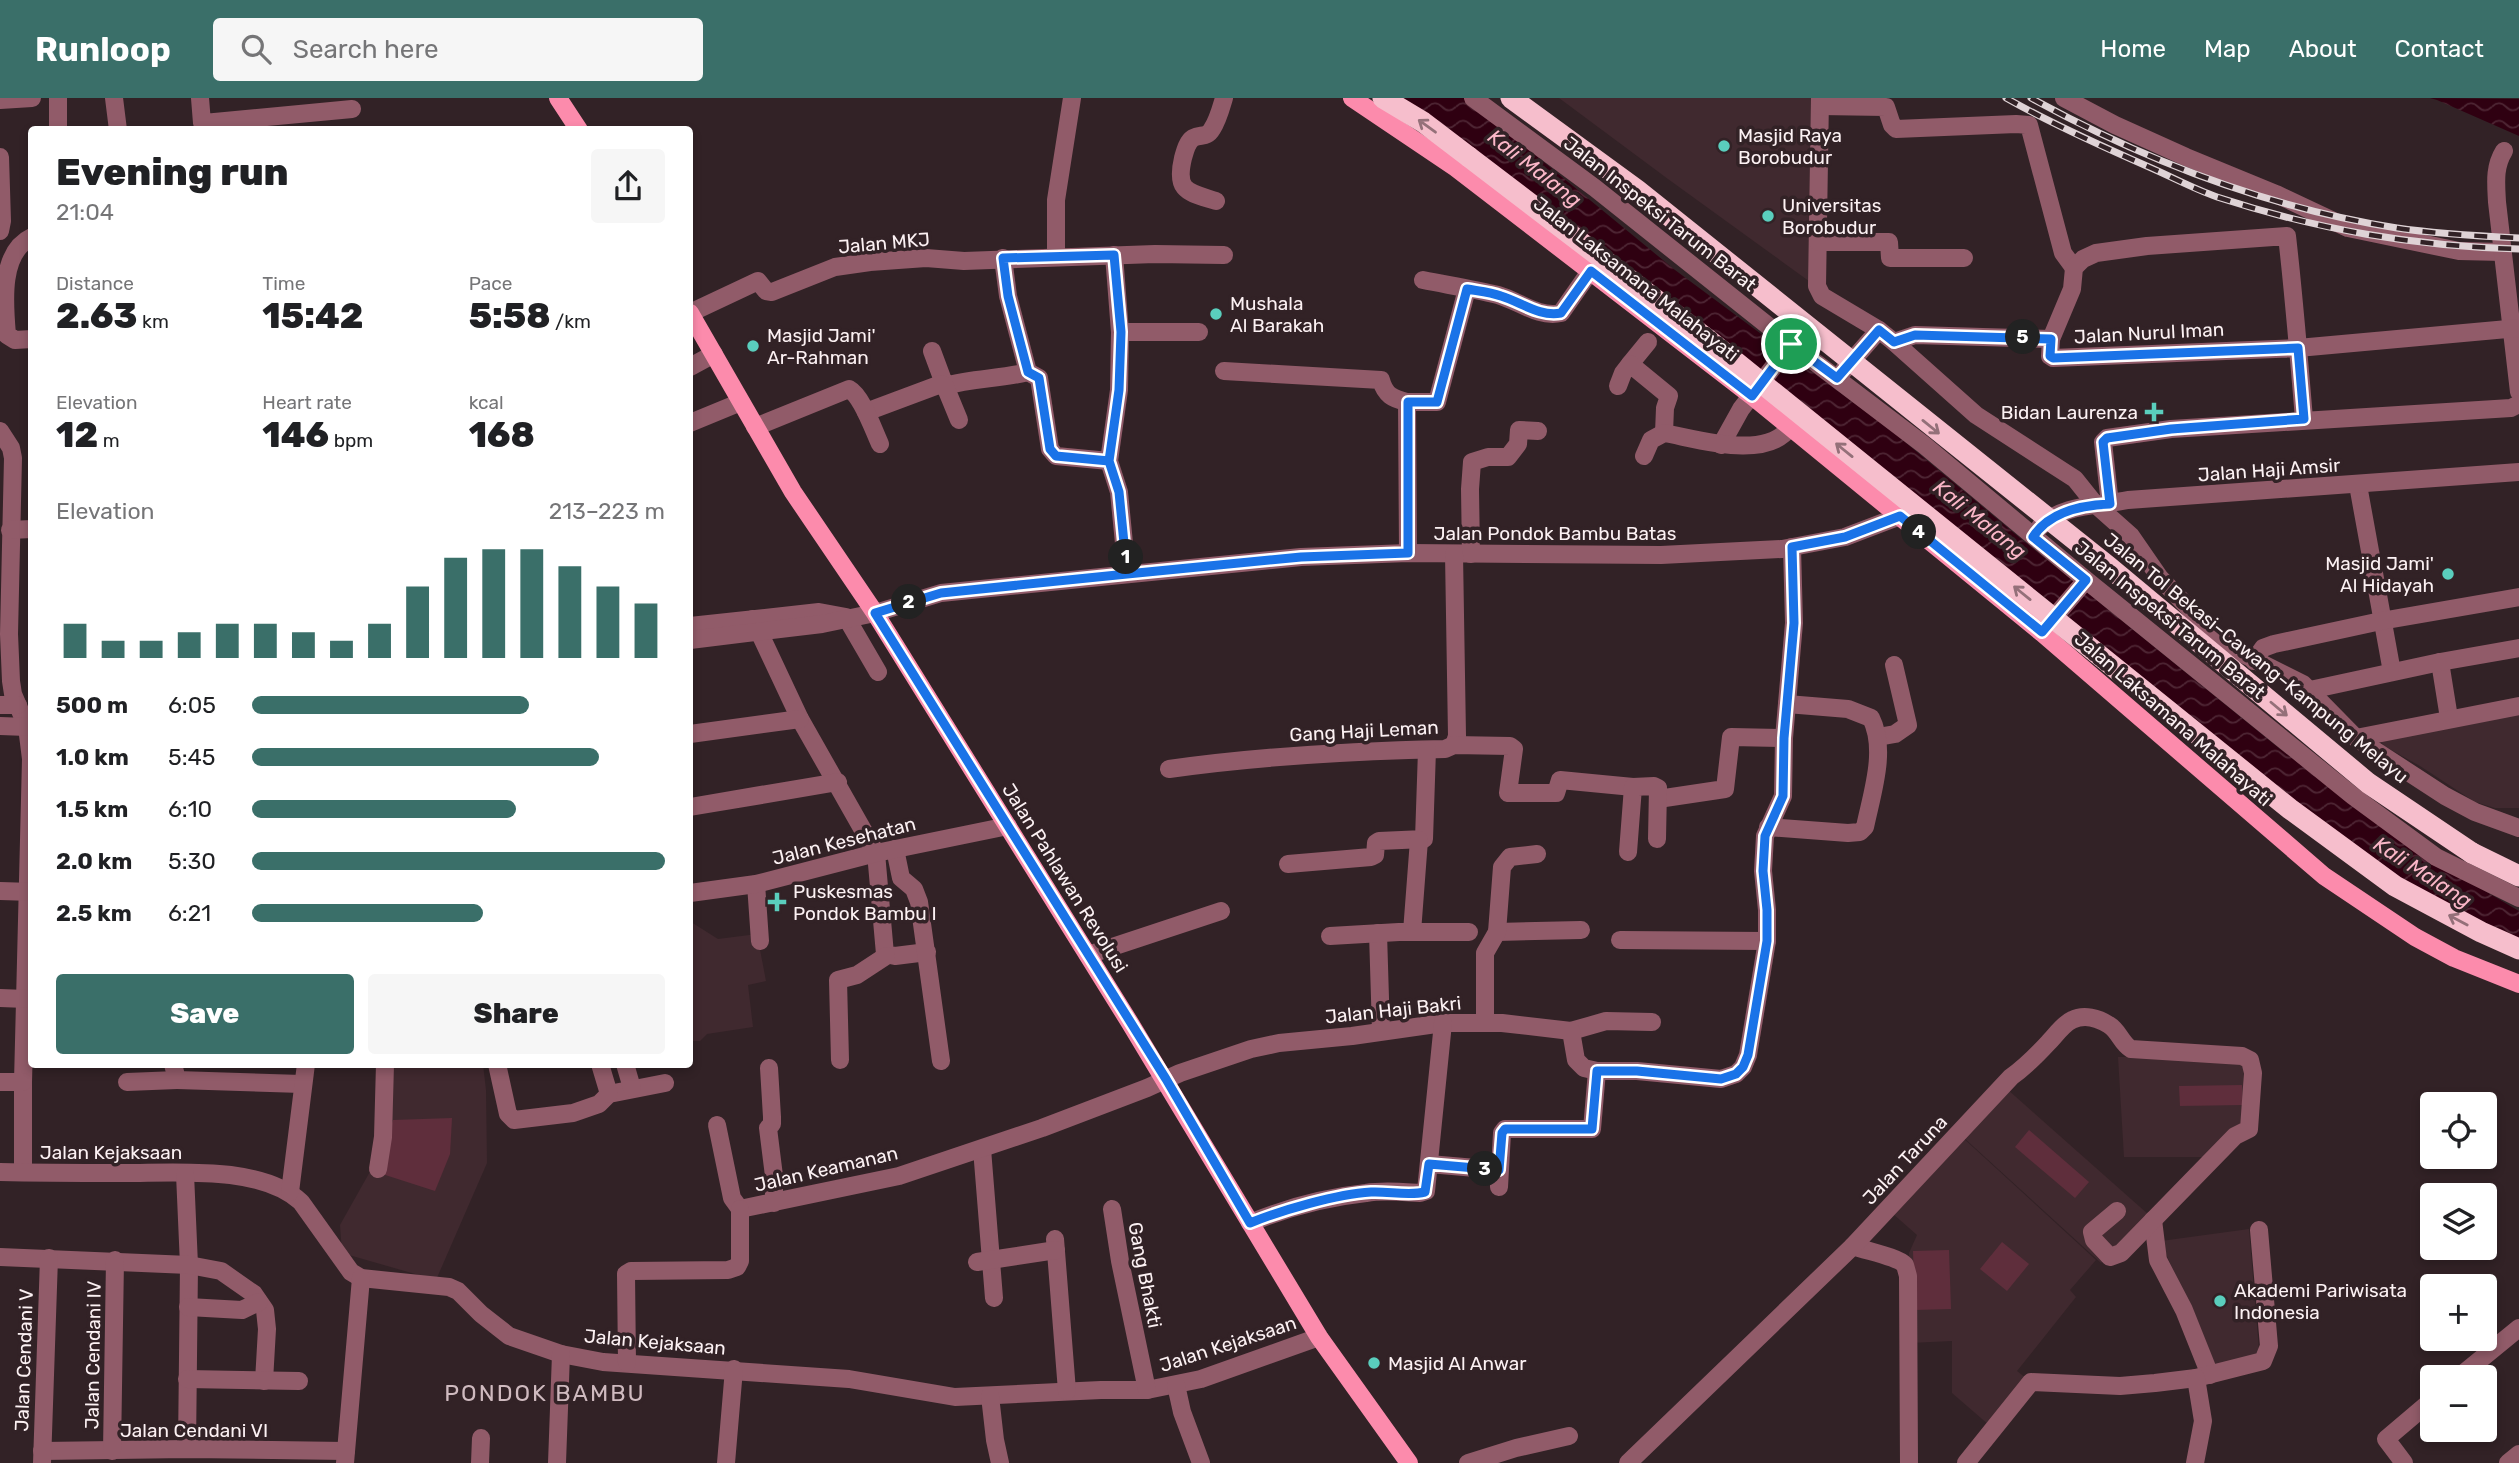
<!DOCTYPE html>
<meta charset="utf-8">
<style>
:root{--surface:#fff;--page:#f6f6f6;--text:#202124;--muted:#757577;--accent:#3a6f69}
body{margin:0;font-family:Rubik,sans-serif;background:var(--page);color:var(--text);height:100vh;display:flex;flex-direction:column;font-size:26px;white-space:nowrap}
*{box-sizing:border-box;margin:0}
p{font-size:23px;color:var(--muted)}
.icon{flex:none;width:38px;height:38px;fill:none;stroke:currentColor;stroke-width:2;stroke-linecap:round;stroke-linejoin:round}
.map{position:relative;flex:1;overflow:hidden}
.sheet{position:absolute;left:28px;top:28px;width:665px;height:942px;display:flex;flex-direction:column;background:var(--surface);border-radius:7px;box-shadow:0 4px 10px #0003}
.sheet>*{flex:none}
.controls{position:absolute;left:2420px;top:994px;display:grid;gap:14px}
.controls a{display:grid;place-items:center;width:77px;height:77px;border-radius:7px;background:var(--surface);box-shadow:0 4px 10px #0003;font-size:35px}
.pin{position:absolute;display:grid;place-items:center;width:60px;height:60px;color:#fff;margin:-30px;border:4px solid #fff;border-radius:50%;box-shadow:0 2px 7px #0007}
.km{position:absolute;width:35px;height:35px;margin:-18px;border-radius:50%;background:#222;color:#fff;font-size:19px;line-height:35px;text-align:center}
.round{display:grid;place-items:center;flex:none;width:74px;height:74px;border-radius:7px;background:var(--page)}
.overview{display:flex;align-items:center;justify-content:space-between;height:119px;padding:0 28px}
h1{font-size:38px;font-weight:800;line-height:52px}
.stats{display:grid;grid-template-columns:repeat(3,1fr);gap:10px;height:119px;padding:7px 28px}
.stats div{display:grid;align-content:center}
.stats b{font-size:35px;font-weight:800}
.stats small{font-size:19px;font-weight:400}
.stats p{font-size:19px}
.chart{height:196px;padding:14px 28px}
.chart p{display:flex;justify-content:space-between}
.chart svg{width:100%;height:126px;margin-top:7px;stroke:var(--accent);stroke-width:6}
.cta{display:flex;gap:14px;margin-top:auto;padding:14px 28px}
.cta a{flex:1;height:80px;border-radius:7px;background:var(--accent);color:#fff;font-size:28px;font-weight:800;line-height:80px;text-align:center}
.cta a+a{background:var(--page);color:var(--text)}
ul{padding:0 28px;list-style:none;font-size:23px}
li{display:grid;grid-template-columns:112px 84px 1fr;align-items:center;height:52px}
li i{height:18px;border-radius:9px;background:var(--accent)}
header{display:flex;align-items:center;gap:42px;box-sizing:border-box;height:98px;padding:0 35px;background:var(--accent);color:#fff}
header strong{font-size:33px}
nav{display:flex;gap:38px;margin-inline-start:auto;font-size:24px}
.search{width:490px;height:63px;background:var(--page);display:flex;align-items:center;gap:18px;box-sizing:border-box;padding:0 24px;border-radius:7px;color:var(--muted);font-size:26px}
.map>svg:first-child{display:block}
.built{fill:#40292f}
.pitch{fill:#5f2e3c}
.water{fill:url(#water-waves)}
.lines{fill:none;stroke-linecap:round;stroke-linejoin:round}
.minor{stroke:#915b69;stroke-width:18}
.major{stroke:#fc8bac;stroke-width:18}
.highway{stroke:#f6becc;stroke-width:21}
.rail-casing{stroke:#dfd3d6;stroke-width:7}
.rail{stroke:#322226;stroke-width:4.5;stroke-dasharray:13;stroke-linecap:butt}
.highway-bridge{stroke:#f6becc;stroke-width:21}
.oneway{stroke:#947079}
.route-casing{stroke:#fff;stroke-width:14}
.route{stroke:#1a73e8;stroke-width:9}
.poi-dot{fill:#5acebd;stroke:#322226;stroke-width:2.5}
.labels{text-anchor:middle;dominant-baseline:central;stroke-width:7;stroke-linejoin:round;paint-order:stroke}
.poi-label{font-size:19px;fill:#fcf1f3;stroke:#322226;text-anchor:start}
.street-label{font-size:19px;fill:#fcf1f3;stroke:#322226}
.water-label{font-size:21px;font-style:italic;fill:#fbb7c8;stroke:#322226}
.quarter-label{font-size:23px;letter-spacing:2px;fill:#cfbabf;stroke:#322226}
</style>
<header>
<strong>Runloop</strong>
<div class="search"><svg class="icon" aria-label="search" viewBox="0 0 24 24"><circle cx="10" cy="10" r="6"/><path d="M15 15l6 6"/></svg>Search here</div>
<nav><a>Home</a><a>Map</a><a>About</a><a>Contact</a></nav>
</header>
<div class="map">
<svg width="2519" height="1365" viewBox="0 0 2519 1365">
<defs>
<pattern id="water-waves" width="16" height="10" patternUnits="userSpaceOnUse" patternTransform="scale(1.75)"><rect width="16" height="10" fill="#2f0011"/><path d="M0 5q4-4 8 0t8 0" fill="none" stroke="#4e2634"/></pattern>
</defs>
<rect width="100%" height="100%" fill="#322226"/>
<g class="built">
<polygon points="1559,0 1817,0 1813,186 1668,81"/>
<polygon points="2519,609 2519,710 2495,710 2475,704 2420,668 2384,648 2380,642"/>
<polygon points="690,809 692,809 691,824 718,841 757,836 766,883 748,887 753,929 707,936 700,943 690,943"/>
<polygon points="2243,958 2244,1028 2212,1059 2124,1059 2118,959"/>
<polygon points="386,966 483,966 486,992 487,1065 436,1182 342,1155 340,1127 376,1063"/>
<polygon points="2007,991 2149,1117 2101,1165 1963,1039"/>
<polygon points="1962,1039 2096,1162 2070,1192 2076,1199 2017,1273 2027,1281 1989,1327 1952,1295 1952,1243 1910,1245 1909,1155 1917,1137 1892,1115"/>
<polygon points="2249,1131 2260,1264 2211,1270 2161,1143"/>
</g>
<g class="pitch">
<polygon points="2242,987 2243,1007 2180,1008 2179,988"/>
<polygon points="452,1020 450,1056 435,1093 376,1074 393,1022"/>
<polygon points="2029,1032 2089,1084 2075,1100 2015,1049"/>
<polygon points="2002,1144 2029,1166 2007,1193 1980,1171"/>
<polygon points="1949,1152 1951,1211 1915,1212 1913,1153"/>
</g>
<g class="water">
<polygon points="1396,0 1466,0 1675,172 1893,334 2020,440 2280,651 2405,746 2519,813 2519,847 2387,775 2280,694 2048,502"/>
<polygon points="2430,0 2519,1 2519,38 2437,2"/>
</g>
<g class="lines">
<g class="minor">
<polyline points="58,0 58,32"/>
<polyline points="114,0 118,32"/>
<polyline points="200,0 202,25 204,25 352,11"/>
<polyline points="1473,0 1595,90 1791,246 1924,347 2086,482 2353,698 2436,759 2519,800"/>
<polyline points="1820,0 1817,188 1822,198 1879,232 1894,244 1915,237 2051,241"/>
<polyline points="2064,0 2115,27 2186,59 2276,96 2348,130 2459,153 2503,154"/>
<polyline points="0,2 32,0"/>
<polyline points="1820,8 1886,9 1892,27 1896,31 2016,26 2029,27 2063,155 2074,170"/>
<path d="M2504,53C2494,69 2496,85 2497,104L2519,294"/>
<polyline points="0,59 2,123 0,133"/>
<path d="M1216,103C1188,94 1175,94 1183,60C1185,53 1187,44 1193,40C1201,36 1207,40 1212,31C1218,22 1221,10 1224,0"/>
<path d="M32,139C0,154 4,203 7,237L15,242L32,241"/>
<polyline points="1818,144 1889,144 1890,160 1964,160"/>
<polyline points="1114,157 1120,234 1119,292 1109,363 1119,394 1127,476"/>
<polyline points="1056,159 1056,102 1072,0"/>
<polyline points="1003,160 1008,198 1028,274 1039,280 1050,351 1056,358 1109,363"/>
<path d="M1423,182C1448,187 1474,191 1498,197C1519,203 1538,220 1561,215L1591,172"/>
<polyline points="690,215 758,183 766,193 772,194 835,169 870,164 926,160 964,163 1155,156 1224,157"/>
<polyline points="1120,234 1199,234"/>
<polyline points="1894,244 1976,317 2075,381 2095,406 2131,438 2160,480 2209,531 2241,555 2303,586 2356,640 2445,698 2475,714 2519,730"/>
<path d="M932,253L945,288C972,280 1001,281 1028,274"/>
<polyline points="1630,266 1648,244"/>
<polyline points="690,269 714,256"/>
<polyline points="1844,272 1879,232"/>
<path d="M1224,273L1381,282C1385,297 1393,301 1407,304L1408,455"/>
<polyline points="1618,288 1623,275 1630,266 1669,298 1665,310 1664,335"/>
<polyline points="1407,304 1437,304 1467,191"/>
<polyline points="866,314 941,286 945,288 959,322"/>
<path d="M2304,321C2299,260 2294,199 2287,138L2147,148L2096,155L2083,161L2074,170L2072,191L2051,241L2050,258L2053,260L2298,250L2519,230"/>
<polyline points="690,325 741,304"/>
<path d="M755,329L849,291C862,298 873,331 880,346"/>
<polyline points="0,333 11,350 13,360 9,536 11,583 13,596 27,629 31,661 23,984 23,1074"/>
<polyline points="1721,347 1741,311 1791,246"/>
<path d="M1644,358L1651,342L1664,335C1698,341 1767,363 1790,329"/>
<polyline points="2358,387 2392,574"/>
<polyline points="2110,406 2103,344 2107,340 2171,331 2511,310 2519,306"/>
<path d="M2040,429C2060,406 2100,408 2128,402L2519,374"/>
<polyline points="10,432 32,431"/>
<polyline points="1471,456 1470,391 1472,364 1488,359 1508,359 1518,346 1519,332 1538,333"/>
<polyline points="753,521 800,621 876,755 885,856 895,858 927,854"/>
<polyline points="690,528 819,514 846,519 878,574"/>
<polyline points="2046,529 2086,482"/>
<polyline points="690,542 822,526 875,515 941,495 1301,459 1408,455 1661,457 1782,451 1845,439 1900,418"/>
<polyline points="2254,563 2263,550 2274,546 2381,523 2519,499"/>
<polyline points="2440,564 2449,620"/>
<polyline points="2310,592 2440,564 2519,550"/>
<polyline points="0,607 18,607"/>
<polyline points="0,628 27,629"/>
<polyline points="690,636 800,621"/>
<polyline points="1878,639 1895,636 1908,627 1894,567"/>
<polyline points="2356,640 2519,608"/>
<polyline points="1454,647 1457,638 1454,456"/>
<path d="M1169,671C1261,658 1352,653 1445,651L1454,647L1510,648L1514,651L1508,695H1556L1560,682L1633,689"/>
<polyline points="1658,701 1725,691 1731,639 1784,640"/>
<polyline points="690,709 838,684"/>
<path d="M1768,729L1848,735L1860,734L1865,729C1872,695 1887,652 1871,620L1848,611L1787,606"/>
<polyline points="895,751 901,780 914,791 919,804 941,963"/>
<polyline points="1628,754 1633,689 1654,688 1658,690 1657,741"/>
<polyline points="1288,766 1371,759 1375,757 1376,745 1379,743 1424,741 1427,652"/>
<polyline points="756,786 760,843"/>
<polyline points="0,793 32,794"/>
<polyline points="690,795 756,786 876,755 1008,728"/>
<polyline points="1412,834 1419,742"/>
<polyline points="1497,834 1581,832"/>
<polyline points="1378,835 1381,933"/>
<polyline points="1330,838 1399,834 1469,834"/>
<polyline points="1620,842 1767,843"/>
<polyline points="1088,857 1221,813"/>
<polyline points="0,900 26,901"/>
<polyline points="1485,924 1485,855 1497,834 1502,769 1510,759 1537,756"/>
<polyline points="1571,933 1606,923 1652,924"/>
<polyline points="840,962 838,882 857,877 886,858"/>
<polyline points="173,966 177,982 302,986"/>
<polyline points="497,966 508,1016 514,1022 573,1015 599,1006 609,996 665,985"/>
<polyline points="600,966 609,996"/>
<polyline points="625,966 632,990"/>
<polyline points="769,970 772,1019 772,1026 768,1030 774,1078 774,1105"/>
<polyline points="0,984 23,984"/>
<polyline points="127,984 177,982"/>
<polyline points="717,1027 732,1100 740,1111"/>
<polyline points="982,1051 994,1200"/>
<polyline points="1429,1066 1499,1072"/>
<polyline points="378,1071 383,1039 385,966"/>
<path d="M0,1074C41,1075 83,1075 124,1075C175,1075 261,1067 301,1104L351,1174L361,1180L449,1189L458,1193L481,1216L509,1238L561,1256L603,1264L849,1281L955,1299L1101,1292H1147L1201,1281L1319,1239"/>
<polyline points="185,1076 189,1167 187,1351"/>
<polyline points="1499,1089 1502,1035 1505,1031 1592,1031 1597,973"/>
<polyline points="290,1094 306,966"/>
<polyline points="740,1111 899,1078 1042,1030 1147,990 1180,975 1251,951 1279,945 1352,938 1443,925 1502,925 1571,933 1576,962 1584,970 1597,973 1637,973 1721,981 1736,976 1743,969 1748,957 1767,843 1767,812 1763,773 1765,738 1783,698 1784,640 1794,525 1792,449"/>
<polyline points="1112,1111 1120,1163 1147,1292"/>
<polyline points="2153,1122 2158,1162 2184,1212 2210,1277"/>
<path d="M1250,1125C1286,1110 1328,1099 1366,1095C1384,1092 1402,1094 1420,1095L1426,1093L1443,925"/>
<polyline points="1055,1141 1067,1293"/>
<path d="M1853,1148C1866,1153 1898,1159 1905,1167L1908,1178L1909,1365"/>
<polyline points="0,1159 189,1167 221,1173 254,1196 265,1212 267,1231 264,1283"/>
<polyline points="977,1164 1056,1152"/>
<polyline points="188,1209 242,1212 259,1204"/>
<polyline points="627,1265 626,1176 631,1173 728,1172 737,1169 740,1163 740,1111"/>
<polyline points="2459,1279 2519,1230"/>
<polyline points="187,1281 299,1283"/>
<polyline points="1176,1287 1182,1314 1201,1365"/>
<polyline points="990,1298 995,1342 1000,1365"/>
<polyline points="42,1353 187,1351 346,1353"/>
<polyline points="112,1353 115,1162"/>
<polyline points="42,1365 49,1160"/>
<polyline points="345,1365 361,1180"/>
<polyline points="480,1365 481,1340"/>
<polyline points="557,1365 561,1256"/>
<polyline points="726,1365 734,1271"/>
<polyline points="1468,1365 1516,1350 1569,1338"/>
<path d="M1628,1365L1853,1148L2011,979C2025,969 2036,958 2048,945C2055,938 2063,926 2072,922C2084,916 2098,920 2109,927C2119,933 2121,945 2131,951L2242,958L2250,962L2253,975L2249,1031L2235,1038L2121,1155L2110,1159L2094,1142L2092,1134L2117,1113"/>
<polyline points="1966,1365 2031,1284 2120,1288 2155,1285 2196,1280 2263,1263 2269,1248 2259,1132"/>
<polyline points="2195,1365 2203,1323 2196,1280"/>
<polyline points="2404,1365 2386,1341 2432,1302"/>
<polyline points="2508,1365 2519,1356"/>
</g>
<g class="major">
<polyline points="558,0 579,32"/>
<polyline points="1352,0 1456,70 1752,298 2042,535 2324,778 2415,839 2454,860 2519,886"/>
<polyline points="690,215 793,394 875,515 1130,925 1319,1239 1409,1365"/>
</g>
<g class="highway">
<polyline points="1383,0 1423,24 1469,59"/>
<polyline points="2472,755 2519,778"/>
</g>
<g class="rail-casing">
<g id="rail">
<path d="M2006,0C2052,26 2101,48 2149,69C2172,79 2194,91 2217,99C2319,132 2413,148 2519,151"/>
<path d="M2031,0C2144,62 2269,110 2397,130C2437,136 2478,138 2519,140"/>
</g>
</g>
<use href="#rail" class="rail"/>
<g class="highway-bridge">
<polyline points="1511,0 1637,92 2109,469 2368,685 2472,755"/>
<polyline points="1469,59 1706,240 2290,711 2395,788 2481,834 2519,851"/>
</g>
</g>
<defs><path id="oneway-shaft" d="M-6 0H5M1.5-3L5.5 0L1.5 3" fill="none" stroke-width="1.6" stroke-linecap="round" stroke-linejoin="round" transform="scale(1.75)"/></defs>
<g class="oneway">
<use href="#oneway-shaft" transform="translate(1427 28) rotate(-144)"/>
<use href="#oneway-shaft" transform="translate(1931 329) rotate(39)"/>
<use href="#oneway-shaft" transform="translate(1844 352) rotate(-141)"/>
<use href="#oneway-shaft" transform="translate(2022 495) rotate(-141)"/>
<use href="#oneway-shaft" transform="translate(2279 611) rotate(40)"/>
<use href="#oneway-shaft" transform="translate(2458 822) rotate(-152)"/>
</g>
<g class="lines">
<g class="route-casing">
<path id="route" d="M1791,246L1752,298L1591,173L1561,215C1539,219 1521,204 1501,198C1490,194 1478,193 1467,191L1437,304H1408V455L1301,459L1127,476L1119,394L1109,363L1056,358L1050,351L1039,280L1028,274L1008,198L1003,160L1114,157L1121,234L1119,292L1109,363L1119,394L1127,476L941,495L875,515L1166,981L1250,1125C1282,1112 1337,1096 1371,1094C1388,1093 1408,1098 1425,1094L1429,1066L1499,1072L1502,1035L1505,1031H1592L1597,973H1637L1721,981L1736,976L1743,969L1748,957L1767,843V812L1763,773L1765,738L1783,698L1784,640L1794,525L1792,449L1845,439L1900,418L2042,534L2086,482L2033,439C2049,414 2082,407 2110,406L2103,344L2107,340L2171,331L2304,321L2298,250L2053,260L2050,258L2051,241L1915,237L1894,244L1879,232L1837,280L1791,246"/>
</g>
<use href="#route" class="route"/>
</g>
<g class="poi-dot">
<circle cx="1724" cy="48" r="7"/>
<circle cx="1768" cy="118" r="7"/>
<circle cx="1216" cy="216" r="7"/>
<circle cx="753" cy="248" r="7"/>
<path d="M2150.5 303.5h7v7h7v7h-7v7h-7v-7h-7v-7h7z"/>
<circle cx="2448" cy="476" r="7"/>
<path d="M773.5 793.5h7v7h7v7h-7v7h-7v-7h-7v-7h7z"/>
<circle cx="2220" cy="1203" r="7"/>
<circle cx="1374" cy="1265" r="7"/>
</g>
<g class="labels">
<g class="poi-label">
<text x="1738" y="37">Masjid Raya<tspan x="1738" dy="22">Borobudur</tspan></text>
<text x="1782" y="107">Universitas<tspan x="1782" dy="22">Borobudur</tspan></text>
<text x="1230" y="205">Mushala<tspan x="1230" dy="22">Al Barakah</tspan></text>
<text x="767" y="237">Masjid Jami'<tspan x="767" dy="22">Ar-Rahman</tspan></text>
<text x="2138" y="314" text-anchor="end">Bidan Laurenza</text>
<text x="2434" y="465" text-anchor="end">Masjid Jami'<tspan x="2434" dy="22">Al Hidayah</tspan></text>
<text x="793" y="793">Puskesmas<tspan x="793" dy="22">Pondok Bambu I</tspan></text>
<text x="2234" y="1192">Akademi Pariwisata<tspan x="2234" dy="22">Indonesia</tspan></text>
<text x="1388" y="1265">Masjid Al Anwar</text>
</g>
<g class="street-label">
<text transform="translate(1660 116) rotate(38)">Jalan Inspeksi Tarum Barat</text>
<text transform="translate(884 145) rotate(-5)">Jalan MKJ</text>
<text transform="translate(1636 181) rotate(38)">Jalan Laksamana Malahayati</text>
<text transform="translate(2149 235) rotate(-3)">Jalan Nurul Iman</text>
<text transform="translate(2269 372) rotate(-4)">Jalan Haji Amsir</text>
<text x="1555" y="435">Jalan Pondok Bambu Batas</text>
<text transform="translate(2170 522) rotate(39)">Jalan Inspeksi Tarum Barat</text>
<text transform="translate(2256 560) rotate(39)">Jalan Tol Bekasi–Cawang–Kampung Melayu</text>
<text transform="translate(2173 621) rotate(41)">Jalan Laksamana Malahayati</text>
<text transform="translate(1364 633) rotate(-3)">Gang Haji Leman</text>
<text transform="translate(844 743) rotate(-14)">Jalan Kesehatan</text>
<text transform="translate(1065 780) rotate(58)">Jalan Pahlawan Revolusi</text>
<text transform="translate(1393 912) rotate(-6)">Jalan Haji Bakri</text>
<text x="111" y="1054">Jalan Kejaksaan</text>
<text transform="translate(1905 1062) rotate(-47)">Jalan Taruna</text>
<text transform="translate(826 1071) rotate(-13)">Jalan Keamanan</text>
<text transform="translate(1145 1177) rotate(79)">Gang Bhakti</text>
<text transform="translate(655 1244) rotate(5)">Jalan Kejaksaan</text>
<text transform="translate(1228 1246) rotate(-18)">Jalan Kejaksaan</text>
<text transform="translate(93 1257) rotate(-89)">Jalan Cendani IV</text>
<text transform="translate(24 1262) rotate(-88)">Jalan Cendani V</text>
<text x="194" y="1332">Jalan Cendani VI</text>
</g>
<g class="water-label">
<text transform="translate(1535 70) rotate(38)">Kali Malang</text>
<text transform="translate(1980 421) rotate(39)">Kali Malang</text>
<text transform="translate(2423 774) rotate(33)">Kali Malang</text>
</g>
<g class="quarter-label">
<text x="545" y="1295">PONDOK BAMBU</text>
</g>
</g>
</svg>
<div class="controls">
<a><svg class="icon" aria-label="locate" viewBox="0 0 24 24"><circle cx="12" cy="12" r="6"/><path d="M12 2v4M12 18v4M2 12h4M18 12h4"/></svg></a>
<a><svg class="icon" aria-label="layers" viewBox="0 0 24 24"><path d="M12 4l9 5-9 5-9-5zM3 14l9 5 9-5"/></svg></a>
<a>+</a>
<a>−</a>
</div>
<div class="pin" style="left:1791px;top:246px;background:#1e9e55"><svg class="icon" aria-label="arrive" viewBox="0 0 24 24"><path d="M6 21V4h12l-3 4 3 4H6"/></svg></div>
<b class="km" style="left:1126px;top:459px">1</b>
<b class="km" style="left:909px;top:504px">2</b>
<b class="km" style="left:1485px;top:1071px">3</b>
<b class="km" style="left:1919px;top:434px">4</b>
<b class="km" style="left:2023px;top:239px">5</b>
<section class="sheet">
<div class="overview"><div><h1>Evening run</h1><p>21:04</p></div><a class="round"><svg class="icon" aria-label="share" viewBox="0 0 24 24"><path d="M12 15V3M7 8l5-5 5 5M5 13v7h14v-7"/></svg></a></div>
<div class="stats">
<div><p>Distance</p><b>2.63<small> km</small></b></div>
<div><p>Time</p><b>15:42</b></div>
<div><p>Pace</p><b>5:58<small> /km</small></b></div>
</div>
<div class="stats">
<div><p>Elevation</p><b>12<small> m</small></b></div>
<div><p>Heart rate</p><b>146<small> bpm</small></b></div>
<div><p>kcal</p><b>168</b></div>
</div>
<div class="chart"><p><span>Elevation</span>213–223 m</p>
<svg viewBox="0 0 160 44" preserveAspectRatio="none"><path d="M5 44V32M15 44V38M25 44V38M35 44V35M45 44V32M55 44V32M65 44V35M75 44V38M85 44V32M95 44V19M105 44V9M115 44V6M125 44V6M135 44V12M145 44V19M155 44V25"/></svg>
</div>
<ul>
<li><b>500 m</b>6:05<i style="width:67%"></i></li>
<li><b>1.0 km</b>5:45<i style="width:84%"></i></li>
<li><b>1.5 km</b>6:10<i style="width:64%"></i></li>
<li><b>2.0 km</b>5:30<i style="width:100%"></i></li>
<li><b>2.5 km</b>6:21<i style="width:56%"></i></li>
</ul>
<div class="cta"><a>Save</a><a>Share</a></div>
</section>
</div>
